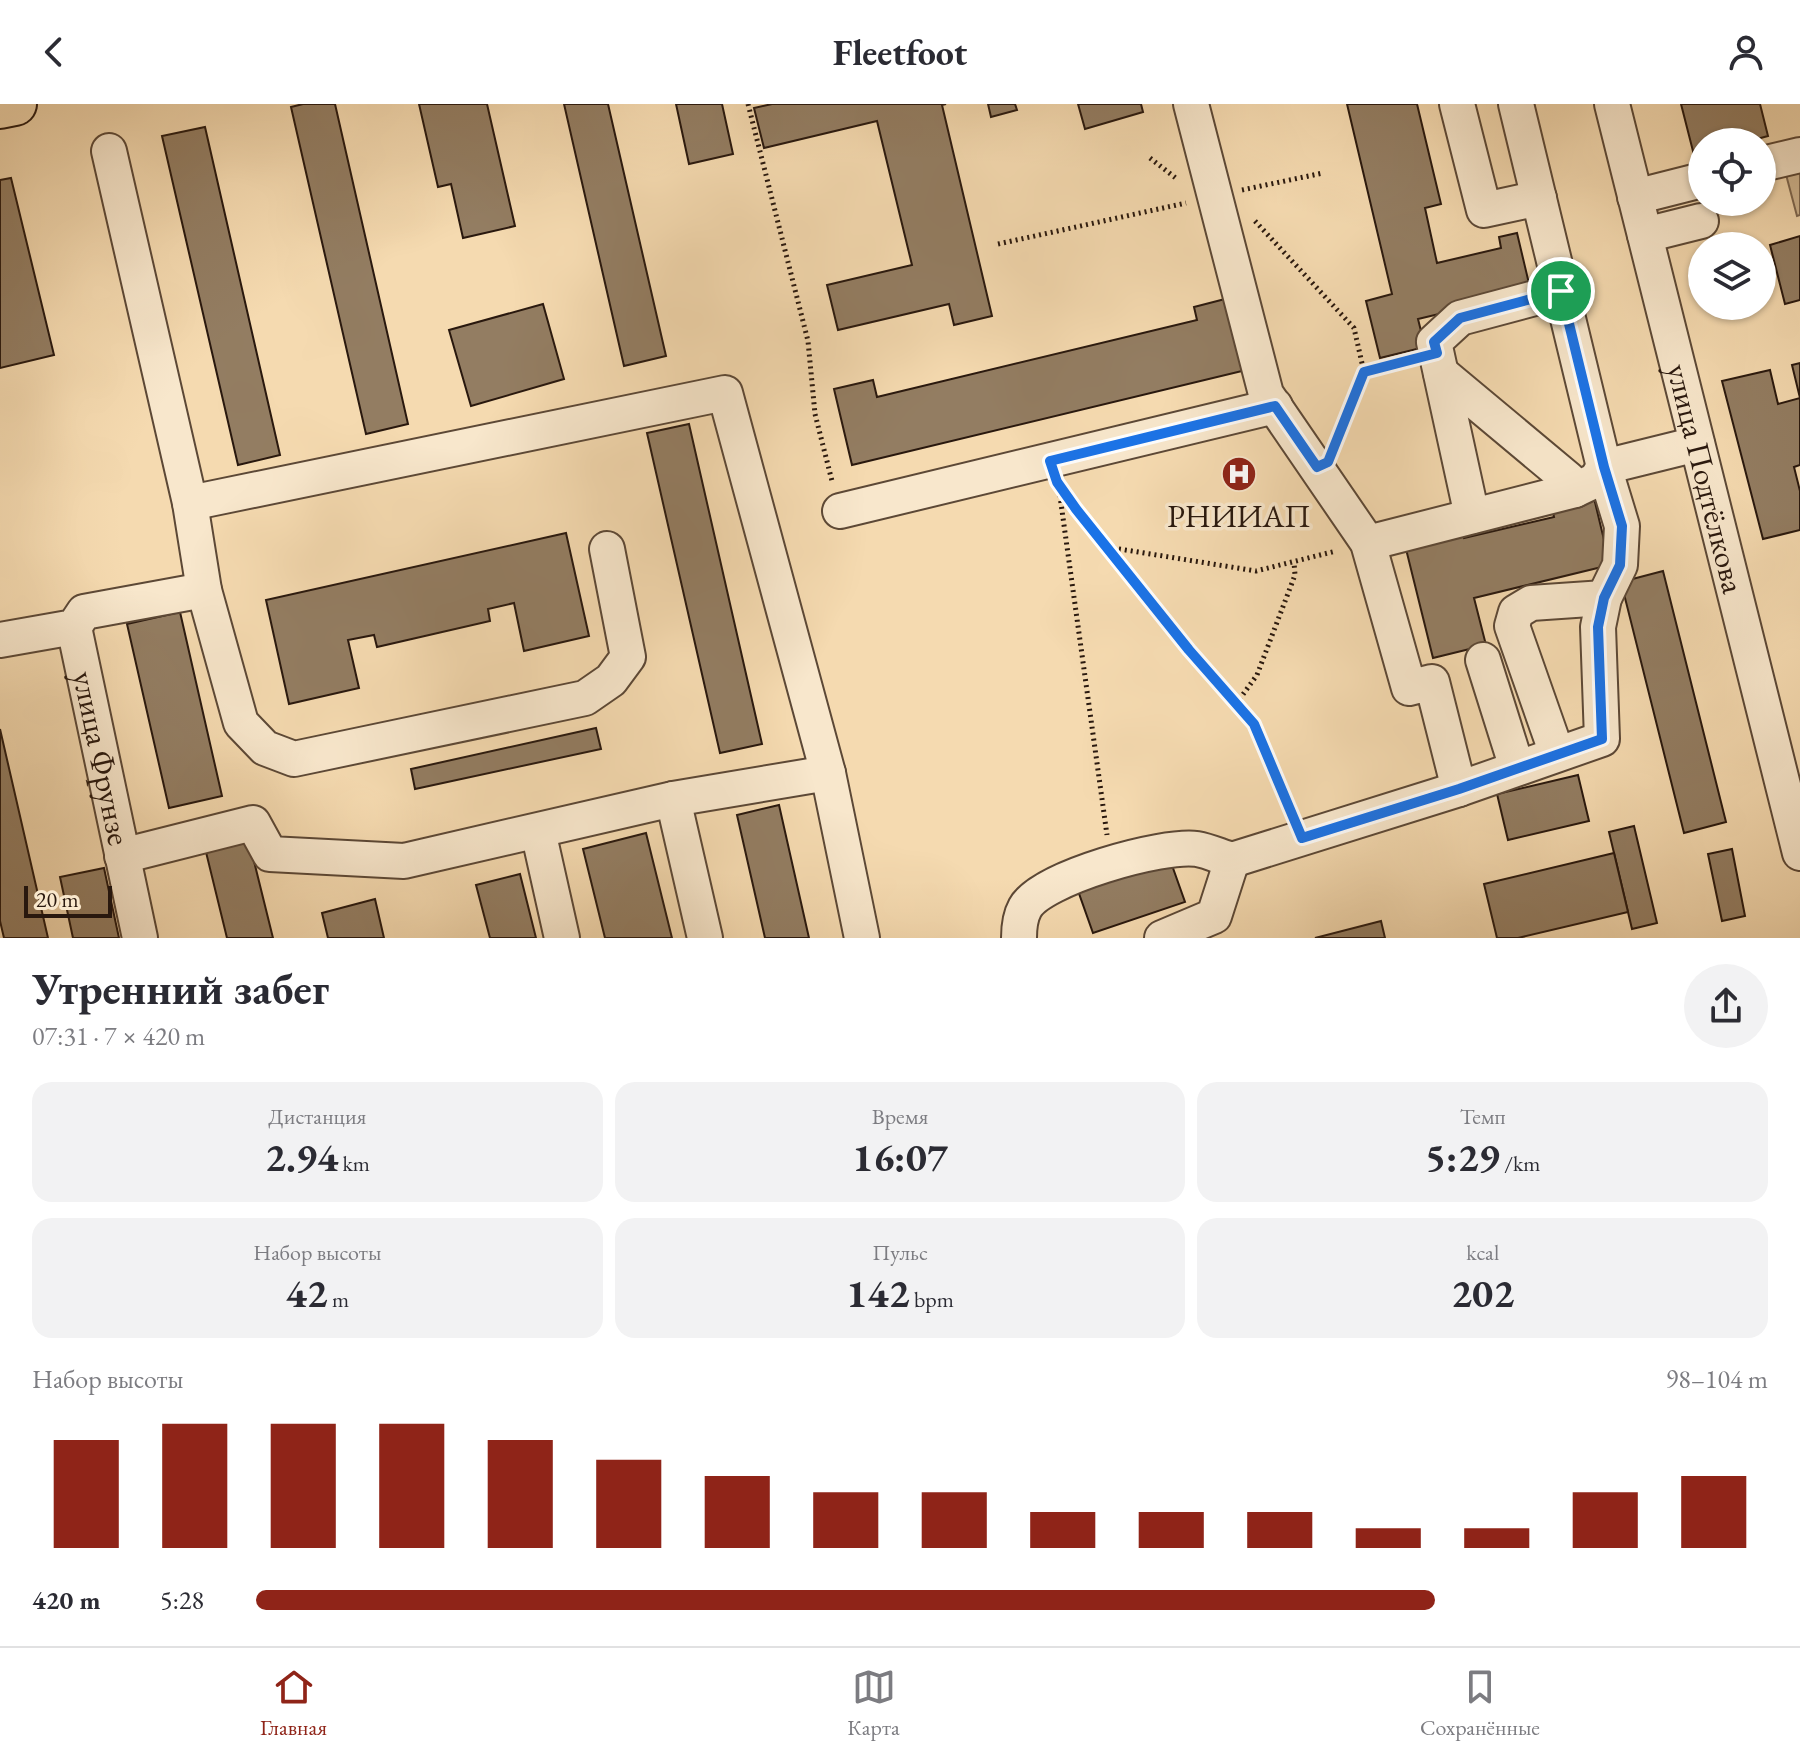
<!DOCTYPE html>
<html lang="ru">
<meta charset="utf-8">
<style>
:root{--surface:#fff;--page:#f2f2f3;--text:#2b2b33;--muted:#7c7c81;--line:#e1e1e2;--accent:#8f2418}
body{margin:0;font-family:"EB Garamond",serif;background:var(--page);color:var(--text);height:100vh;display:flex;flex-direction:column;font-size:30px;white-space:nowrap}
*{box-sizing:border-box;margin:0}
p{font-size:26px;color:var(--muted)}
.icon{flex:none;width:44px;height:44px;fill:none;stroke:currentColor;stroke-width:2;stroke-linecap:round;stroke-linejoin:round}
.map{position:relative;height:834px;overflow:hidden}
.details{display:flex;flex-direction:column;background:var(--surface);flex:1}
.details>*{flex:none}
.tools{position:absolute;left:1688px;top:24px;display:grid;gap:16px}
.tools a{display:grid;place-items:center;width:88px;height:88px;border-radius:50%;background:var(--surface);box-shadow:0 2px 6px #0004;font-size:40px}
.scale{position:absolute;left:24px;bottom:20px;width:88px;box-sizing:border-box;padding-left:8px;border:4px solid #29180e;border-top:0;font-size:22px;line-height:28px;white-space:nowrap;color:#29180e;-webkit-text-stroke:6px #f8e7cc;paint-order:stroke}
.pin{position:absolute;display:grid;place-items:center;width:68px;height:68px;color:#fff;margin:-34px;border:4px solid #fff;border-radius:50%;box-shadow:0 2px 8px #0007}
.round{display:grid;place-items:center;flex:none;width:84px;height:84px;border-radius:42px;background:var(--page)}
.summary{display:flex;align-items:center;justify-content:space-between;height:136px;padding:0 32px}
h1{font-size:44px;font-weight:700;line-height:60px}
.figures{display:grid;grid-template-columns:repeat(3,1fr);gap:12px;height:136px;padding:8px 32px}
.figures div{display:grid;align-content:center;border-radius:20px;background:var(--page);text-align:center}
.figures b{font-size:40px;font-weight:700}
.figures small{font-size:22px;font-weight:400}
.figures p{font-size:22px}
.chart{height:224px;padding:16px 32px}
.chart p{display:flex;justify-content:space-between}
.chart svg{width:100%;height:144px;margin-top:8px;stroke:var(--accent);stroke-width:6}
ul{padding:0 32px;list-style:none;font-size:26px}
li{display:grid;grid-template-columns:128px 96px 1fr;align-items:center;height:60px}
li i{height:20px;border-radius:10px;background:var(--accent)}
header{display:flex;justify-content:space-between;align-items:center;height:104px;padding:0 32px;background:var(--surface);font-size:36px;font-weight:700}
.tab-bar{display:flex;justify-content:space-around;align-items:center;height:112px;border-top:2px solid var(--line);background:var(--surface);font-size:22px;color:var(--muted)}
.tab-bar a{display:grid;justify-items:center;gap:4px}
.tab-bar .on{color:var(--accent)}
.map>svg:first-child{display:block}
.green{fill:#d2b994;stroke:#7e6851;stroke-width:2}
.building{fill:#937d62;stroke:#29180e;stroke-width:2}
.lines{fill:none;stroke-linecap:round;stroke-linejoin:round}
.minor-casing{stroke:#5c4836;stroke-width:38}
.major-casing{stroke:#29180e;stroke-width:46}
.path{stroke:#29180e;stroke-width:5;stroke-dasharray:2 4;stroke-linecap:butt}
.minor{stroke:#f8e7cc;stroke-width:34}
.major{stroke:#f5dab0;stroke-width:42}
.route-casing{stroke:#fff;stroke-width:16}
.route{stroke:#1a73e8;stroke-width:10}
.labels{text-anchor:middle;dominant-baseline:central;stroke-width:7;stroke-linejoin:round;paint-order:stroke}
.street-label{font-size:32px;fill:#29180e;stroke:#f8e7cc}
.poi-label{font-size:32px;fill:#29180e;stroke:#f8e7cc}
</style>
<header><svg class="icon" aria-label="back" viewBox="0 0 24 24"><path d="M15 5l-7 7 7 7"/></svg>Fleetfoot<svg class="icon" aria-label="person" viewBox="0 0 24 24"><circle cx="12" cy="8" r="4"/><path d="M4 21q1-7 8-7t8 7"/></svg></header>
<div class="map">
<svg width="1800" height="834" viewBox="0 0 1800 834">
<rect width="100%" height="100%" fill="#f5dab0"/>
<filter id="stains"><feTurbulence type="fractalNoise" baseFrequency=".0025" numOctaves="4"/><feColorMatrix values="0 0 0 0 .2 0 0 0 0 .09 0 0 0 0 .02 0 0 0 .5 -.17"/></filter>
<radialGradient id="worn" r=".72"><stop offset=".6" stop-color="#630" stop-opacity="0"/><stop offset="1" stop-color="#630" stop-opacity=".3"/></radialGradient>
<polygon class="green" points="1800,59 1800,111 1797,112 1784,63"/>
<g class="building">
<polygon points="303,0 335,0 408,320 366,330 291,3"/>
<polygon points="419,0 487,0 515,122 463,134 451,80 438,83"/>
<polygon points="564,0 608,0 666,252 624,262"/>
<polygon points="676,0 722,0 733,50 689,60"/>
<polygon points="772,0 946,0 942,1 992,212 954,221 949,200 838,226 827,181 912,161 877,17 764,44 754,4"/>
<polygon points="988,0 1015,0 1017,6 991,13"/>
<polygon points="1078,0 1141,0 1143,8 1085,25"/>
<polygon points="1347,0 1417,0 1441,100 1425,104 1437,159 1501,144 1499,133 1517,129 1531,188 1418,215 1425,243 1380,254 1366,197 1392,190"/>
<polygon points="1681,0 1760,0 1768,32 1746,38 1702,38 1702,49 1694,51"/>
<polygon points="205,23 280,351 238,361 162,32"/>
<polygon points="11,74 54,251 0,264 0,76"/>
<polygon points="1800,132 1800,196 1785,200 1770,141"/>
<polygon points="1225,195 1242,267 852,361 834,285 873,276 877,293 1197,216 1194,203"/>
<polygon points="543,200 564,275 471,302 449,226"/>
<polygon points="1800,259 1800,294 1792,261"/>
<polygon points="1770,266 1778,300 1800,294 1800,361 1794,363 1800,387 1800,426 1763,435 1722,277"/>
<polygon points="689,320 762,640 720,649 647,329"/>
<polygon points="1594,394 1610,461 1474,494 1486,541 1433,554 1405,441 1462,426 1464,434 1554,413 1552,404"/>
<polygon points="566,429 589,532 524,547 514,499 488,505 490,517 377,543 374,531 348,536 359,584 289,600 266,496"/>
<polygon points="1663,467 1726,718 1684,729 1621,478"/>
<polygon points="180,508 222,692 169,704 127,520"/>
<polygon points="596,624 601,645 415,685 411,665"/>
<polygon points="0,625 48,834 4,834 0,817"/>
<polygon points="1578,671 1589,717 1508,736 1497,690"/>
<polygon points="779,701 809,834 765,834 737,711"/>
<polygon points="1634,722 1657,819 1632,825 1609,728"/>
<polygon points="646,729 672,834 605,834 583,745"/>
<polygon points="248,733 273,834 227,834 205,744"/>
<polygon points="1732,745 1745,812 1722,817 1708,750"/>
<polygon points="1614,749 1628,808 1518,834 1497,834 1484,780"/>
<polygon points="1168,750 1185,798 1093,829 1076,781"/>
<polygon points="104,764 119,834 73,834 60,773"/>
<polygon points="520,770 536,834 490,834 476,781"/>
<polygon points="375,795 384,834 328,834 322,809"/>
<polygon points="1381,817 1385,834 1315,834"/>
</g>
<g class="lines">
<g class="minor-casing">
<g id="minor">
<polyline points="1191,0 1266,290 1368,439 1409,584 1432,578 1459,685"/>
<polyline points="1457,0 1484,106 1539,94"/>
<path id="s1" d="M1612,0L1800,749"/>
<polyline points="109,47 190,399 204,486 241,619 265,644 294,655 585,594 611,576 628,553 607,445"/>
<polyline points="1762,60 1800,51"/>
<polyline points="1635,93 1702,76"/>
<polyline points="1645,131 1701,117"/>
<polyline points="1441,269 1568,375 1575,386"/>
<polyline points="190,399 725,289 828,669 862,834"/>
<polyline points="840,407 1275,302"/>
<polyline points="1472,412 1434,238 1460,214 1561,187"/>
<polyline points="1368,439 1575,386 1596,376 1604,363 1697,340"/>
<path id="s2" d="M74,523L140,834"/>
<polyline points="0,536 74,523 84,508 204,486"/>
<polyline points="1483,556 1517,664"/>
<polyline points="1557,650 1512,522 1516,508 1531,499 1604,494"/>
<polyline points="673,695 705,834"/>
<polyline points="538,727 562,834"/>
<polyline points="122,752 253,719 270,750 404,757 673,695 828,669"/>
<path d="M1019,834C1019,824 1020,813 1025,804C1041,774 1163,740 1197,745C1209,747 1221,753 1232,756L1459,685L1602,635L1598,523L1604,494L1620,461L1622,422L1604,363L1516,0"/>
<polyline points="1162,834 1214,812 1232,756"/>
</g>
</g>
<g class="major-casing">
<polyline id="major" points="0,3 15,0"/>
</g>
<g class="path">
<polyline points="748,0 808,237 815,310 832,377"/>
<polyline points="1150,54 1177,75"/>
<polyline points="1242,86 1323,69"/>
<polyline points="1255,117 1354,224 1364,268"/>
<polyline points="998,140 1186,99"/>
<polyline points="1335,338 1364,268 1409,256"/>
<polyline points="1059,385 1107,731"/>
<polyline points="1062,385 1076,405 1189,546 1254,620 1290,707"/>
<polyline points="1107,443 1256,467 1336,447"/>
<polyline points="1236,600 1257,571 1295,471 1294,458"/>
</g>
<use href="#minor" class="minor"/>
<use href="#major" class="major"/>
</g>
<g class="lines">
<g class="route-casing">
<polygon id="route" points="1561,187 1604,363 1622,422 1620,461 1604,494 1598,523 1602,635 1459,685 1302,734 1254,620 1189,546 1076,405 1057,378 1050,357 1275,302 1317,363 1328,358 1364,268 1437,249 1434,238 1460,214"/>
</g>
<use href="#route" class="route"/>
</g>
<defs>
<g id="hospital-disc" transform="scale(1.8)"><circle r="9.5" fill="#8f2418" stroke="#f8e7cc"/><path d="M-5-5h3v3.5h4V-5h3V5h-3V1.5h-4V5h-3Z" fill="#fff"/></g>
</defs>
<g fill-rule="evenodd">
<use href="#hospital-disc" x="1239" y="370"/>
</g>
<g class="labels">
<g class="street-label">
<text stroke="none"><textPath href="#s1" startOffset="386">улица Подтёлкова</textPath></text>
<text stroke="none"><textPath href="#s2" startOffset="134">улица Фрунзе</textPath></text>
</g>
<g class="poi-label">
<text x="1239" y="412">РНИИАП</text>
</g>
</g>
<rect width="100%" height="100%" filter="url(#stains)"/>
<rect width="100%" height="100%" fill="url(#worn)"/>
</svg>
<div class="tools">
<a><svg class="icon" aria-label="locate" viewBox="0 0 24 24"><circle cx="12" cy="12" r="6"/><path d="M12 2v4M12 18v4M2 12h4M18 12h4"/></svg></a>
<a><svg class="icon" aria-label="layers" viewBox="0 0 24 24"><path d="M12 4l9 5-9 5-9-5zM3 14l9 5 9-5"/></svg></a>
</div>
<div class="scale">20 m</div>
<div class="pin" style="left:1561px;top:187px;background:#1e9e55"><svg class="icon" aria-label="arrive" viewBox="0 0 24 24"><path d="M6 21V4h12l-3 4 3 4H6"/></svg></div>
</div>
<section class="details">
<div class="summary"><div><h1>Утренний забег</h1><p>07:31 · 7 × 420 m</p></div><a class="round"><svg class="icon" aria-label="share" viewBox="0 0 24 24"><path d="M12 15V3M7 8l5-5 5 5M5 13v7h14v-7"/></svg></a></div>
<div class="figures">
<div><p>Дистанция</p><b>2.94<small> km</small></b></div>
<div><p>Время</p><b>16:07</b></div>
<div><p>Темп</p><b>5:29<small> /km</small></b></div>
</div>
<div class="figures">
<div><p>Набор высоты</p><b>42<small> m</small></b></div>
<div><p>Пульс</p><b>142<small> bpm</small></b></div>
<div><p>kcal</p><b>202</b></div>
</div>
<div class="chart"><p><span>Набор высоты</span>98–104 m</p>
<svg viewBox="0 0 160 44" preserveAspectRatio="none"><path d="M5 44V11M15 44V6M25 44V6M35 44V6M45 44V11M55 44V17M65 44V22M75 44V27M85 44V27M95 44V33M105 44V33M115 44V33M125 44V38M135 44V38M145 44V27M155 44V22"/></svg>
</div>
<ul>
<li><b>420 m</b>5:28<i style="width:78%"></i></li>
</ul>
</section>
<nav class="tab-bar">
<a class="on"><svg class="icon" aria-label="home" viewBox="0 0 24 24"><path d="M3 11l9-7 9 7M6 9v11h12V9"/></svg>Главная</a>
<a><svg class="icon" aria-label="map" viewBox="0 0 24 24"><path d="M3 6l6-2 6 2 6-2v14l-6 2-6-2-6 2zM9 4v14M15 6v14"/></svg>Карта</a>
<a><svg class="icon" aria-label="saved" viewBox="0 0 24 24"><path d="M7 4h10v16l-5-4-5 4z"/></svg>Сохранённые</a>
</nav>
